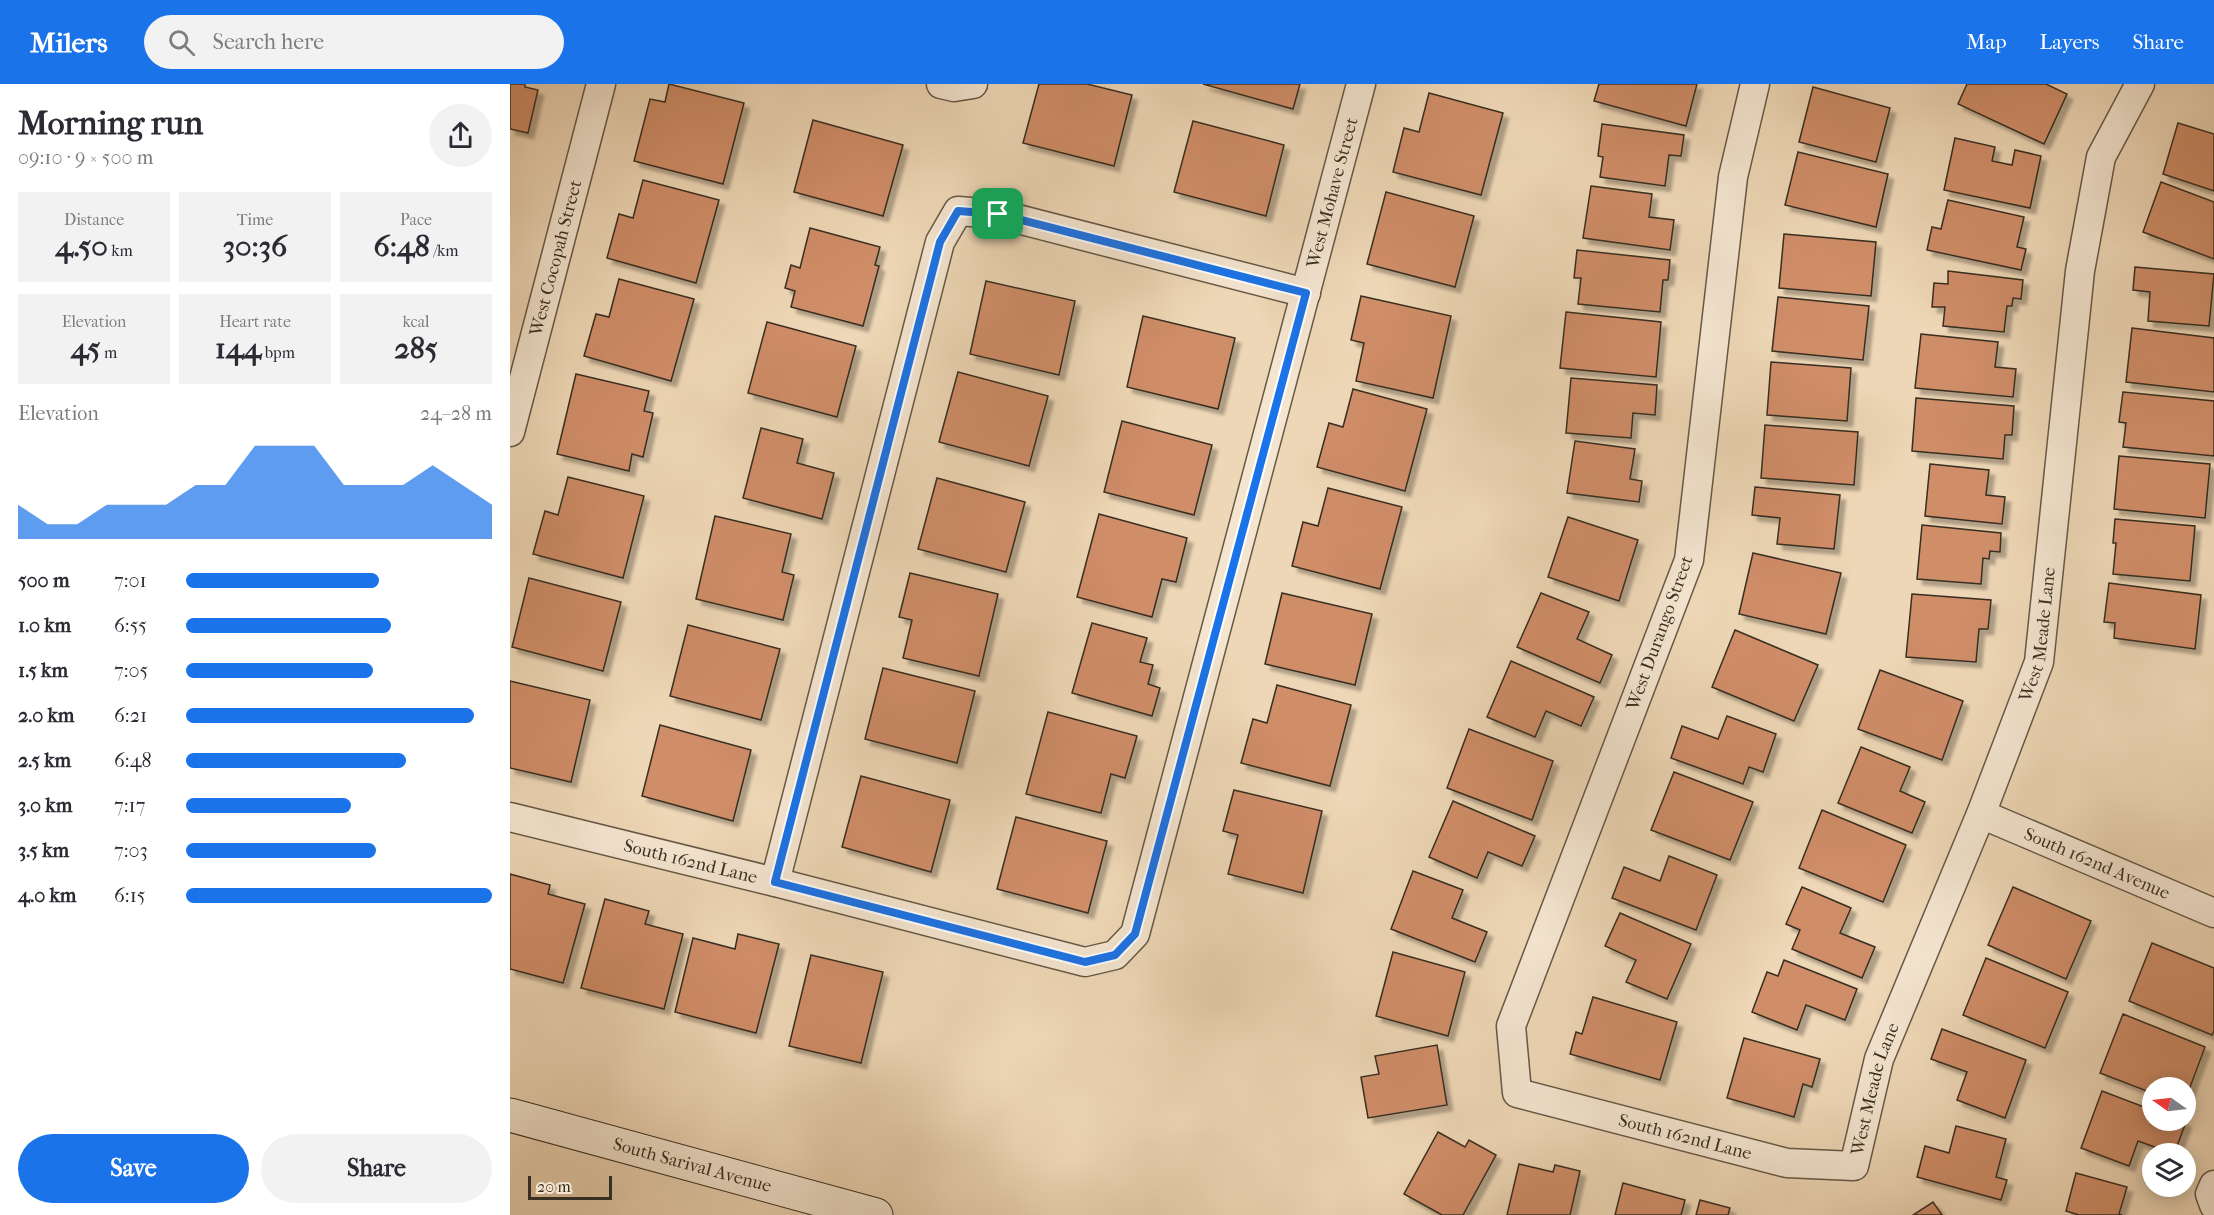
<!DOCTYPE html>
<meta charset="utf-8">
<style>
:root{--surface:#fff;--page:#f2f2f3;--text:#2b2b33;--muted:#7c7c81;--accent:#1a73e8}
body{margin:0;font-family:"IM FELL French Canon",serif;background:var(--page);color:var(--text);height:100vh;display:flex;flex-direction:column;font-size:22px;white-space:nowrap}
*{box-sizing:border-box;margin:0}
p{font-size:20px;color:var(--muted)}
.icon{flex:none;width:33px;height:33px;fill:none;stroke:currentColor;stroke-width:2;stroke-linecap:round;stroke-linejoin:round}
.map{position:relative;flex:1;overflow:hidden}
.details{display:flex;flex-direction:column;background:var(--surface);width:510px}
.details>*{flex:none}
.needle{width:39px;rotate:284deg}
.buttons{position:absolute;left:1632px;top:993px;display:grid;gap:12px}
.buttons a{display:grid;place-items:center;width:54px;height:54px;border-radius:50%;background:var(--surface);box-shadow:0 3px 15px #0003;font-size:30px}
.scale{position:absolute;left:18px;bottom:15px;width:84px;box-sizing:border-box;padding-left:6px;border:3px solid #382e21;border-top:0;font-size:16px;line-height:21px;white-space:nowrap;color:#382e21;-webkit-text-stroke:4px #f4e5d0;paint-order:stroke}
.pin{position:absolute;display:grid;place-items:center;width:51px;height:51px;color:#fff;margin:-26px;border-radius:12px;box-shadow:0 3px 9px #0006}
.round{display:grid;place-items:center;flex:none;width:63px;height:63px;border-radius:32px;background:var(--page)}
.summary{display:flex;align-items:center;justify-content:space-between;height:102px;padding:0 18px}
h1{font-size:33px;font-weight:800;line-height:45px}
.stats{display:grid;grid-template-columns:repeat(3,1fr);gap:9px;height:102px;padding:6px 18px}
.stats div{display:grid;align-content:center;border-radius:0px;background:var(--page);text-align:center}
.stats b{font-size:30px;font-weight:800}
.stats small{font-size:16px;font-weight:400}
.stats p{font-size:16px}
.chart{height:168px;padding:12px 18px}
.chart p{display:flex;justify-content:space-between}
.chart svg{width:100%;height:108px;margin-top:6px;fill:var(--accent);opacity:.7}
.cta{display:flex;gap:12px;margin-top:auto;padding:12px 18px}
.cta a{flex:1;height:69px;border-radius:36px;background:var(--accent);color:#fff;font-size:24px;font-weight:800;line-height:69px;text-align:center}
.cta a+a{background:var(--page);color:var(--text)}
ul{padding:0 18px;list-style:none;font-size:20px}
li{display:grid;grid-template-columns:96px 72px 1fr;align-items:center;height:45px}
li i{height:15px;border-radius:8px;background:var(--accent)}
header{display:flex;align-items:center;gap:36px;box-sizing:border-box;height:84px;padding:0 30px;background:var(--accent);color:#fff}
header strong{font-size:28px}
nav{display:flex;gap:33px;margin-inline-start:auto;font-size:21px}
.search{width:420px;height:54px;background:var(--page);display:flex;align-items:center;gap:15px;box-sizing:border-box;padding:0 21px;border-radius:33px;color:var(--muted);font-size:22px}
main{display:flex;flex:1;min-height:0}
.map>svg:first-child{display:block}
.building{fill:#cf8d68;stroke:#382e21;stroke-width:1.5;filter:url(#shadow)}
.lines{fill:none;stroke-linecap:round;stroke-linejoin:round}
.street-casing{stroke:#665846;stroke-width:31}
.secondary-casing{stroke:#382e21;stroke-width:35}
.street{stroke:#f4e5d0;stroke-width:28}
.secondary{stroke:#f4e5d0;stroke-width:33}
.route-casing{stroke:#fff;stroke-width:12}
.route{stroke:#1a73e8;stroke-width:8}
.labels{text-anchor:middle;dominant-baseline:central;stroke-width:5;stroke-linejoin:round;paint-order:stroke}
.street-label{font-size:18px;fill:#382e21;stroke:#f4e5d0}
</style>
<header>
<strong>Milers</strong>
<div class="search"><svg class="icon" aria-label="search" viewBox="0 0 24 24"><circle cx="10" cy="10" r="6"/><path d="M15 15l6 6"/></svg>Search here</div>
<nav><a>Map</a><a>Layers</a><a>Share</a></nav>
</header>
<main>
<section class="details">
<div class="summary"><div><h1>Morning run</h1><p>09:10 · 9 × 500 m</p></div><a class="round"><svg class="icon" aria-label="share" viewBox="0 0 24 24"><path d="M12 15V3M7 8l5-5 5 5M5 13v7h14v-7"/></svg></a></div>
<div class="stats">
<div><p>Distance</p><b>4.50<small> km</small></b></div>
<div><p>Time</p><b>30:36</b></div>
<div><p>Pace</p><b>6:48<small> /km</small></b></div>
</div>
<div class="stats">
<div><p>Elevation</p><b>45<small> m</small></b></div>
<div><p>Heart rate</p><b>144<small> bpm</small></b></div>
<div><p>kcal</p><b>285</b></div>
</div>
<div class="chart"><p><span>Elevation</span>24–28 m</p>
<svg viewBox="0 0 160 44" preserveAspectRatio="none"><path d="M0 44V30L10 38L20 38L30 30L40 30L50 30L60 22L70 22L80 6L90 6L100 6L110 22L120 22L130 22L140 14L150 22L160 30V44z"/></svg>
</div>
<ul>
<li><b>500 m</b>7:01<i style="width:63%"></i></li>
<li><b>1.0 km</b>6:55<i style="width:67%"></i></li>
<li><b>1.5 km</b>7:05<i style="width:61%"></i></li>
<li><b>2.0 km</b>6:21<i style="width:94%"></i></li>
<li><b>2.5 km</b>6:48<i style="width:72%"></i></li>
<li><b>3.0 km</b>7:17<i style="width:54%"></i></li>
<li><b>3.5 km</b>7:03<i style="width:62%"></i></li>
<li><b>4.0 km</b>6:15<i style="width:100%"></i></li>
</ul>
<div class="cta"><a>Save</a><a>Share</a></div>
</section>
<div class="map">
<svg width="1704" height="1131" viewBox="0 0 1704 1131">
<defs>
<filter id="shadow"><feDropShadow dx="5.5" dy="5.5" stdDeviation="1.5" flood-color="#0004"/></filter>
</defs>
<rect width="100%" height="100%" fill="#eed7b6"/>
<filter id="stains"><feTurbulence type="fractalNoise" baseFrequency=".00333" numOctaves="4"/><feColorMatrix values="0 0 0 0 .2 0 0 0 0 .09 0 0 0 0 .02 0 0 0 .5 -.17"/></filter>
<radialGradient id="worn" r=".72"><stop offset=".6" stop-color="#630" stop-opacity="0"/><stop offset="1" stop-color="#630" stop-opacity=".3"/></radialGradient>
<g class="building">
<polygon points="0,0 15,0 15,3 28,6 18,49 0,45"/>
<polygon points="159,0 234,19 213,100 124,77 140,15 155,18"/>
<polygon points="529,0 577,0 622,11 604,82 513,59"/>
<polygon points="693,0 790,0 783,25"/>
<polygon points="1089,0 1187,0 1176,42 1084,17"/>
<polygon points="1457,0 1536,0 1557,10 1534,60 1448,20"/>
<polygon points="1303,3 1380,24 1366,78 1289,58"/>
<polygon points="919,9 993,29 971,111 883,88 894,44 909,48"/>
<polygon points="303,36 393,61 373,132 284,108"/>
<polygon points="683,37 774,61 756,132 664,108"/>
<polygon points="1668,39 1704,50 1704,107 1653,90"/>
<polygon points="1092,40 1174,51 1171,72 1159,71 1155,102 1090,93 1093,73 1088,72"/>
<polygon points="1445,54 1485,63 1482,77 1502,81 1505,66 1531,72 1520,124 1434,106"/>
<polygon points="1288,68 1378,90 1366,143 1275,121"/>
<polygon points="133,96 209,116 186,199 97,174 109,130 123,134"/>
<polygon points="1651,98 1704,118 1704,175 1633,148"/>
<polygon points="1081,102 1142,110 1139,133 1164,136 1160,166 1073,154"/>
<polygon points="876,108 964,132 945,203 857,180"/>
<polygon points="1438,116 1514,133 1507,163 1516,165 1511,186 1417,166 1422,143 1431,145"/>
<polygon points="300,144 370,163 365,181 369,182 353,242 281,223 285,207 275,204 281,181 290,184"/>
<polygon points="1274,150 1366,158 1361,212 1269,204"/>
<polygon points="1067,166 1160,176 1158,196 1153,196 1150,228 1068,220 1071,194 1064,194"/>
<polygon points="1625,183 1704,190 1699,242 1638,237 1640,208 1623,206"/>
<polygon points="1438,187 1513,196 1511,215 1503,214 1502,222 1497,222 1494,248 1433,242 1435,223 1422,223 1424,199 1438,200"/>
<polygon points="109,195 184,215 161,297 74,272 86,230 99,233"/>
<polygon points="476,197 565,217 549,291 460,270"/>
<polygon points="851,212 941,232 923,314 846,297 854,259 841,256"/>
<polygon points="1268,213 1359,222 1353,276 1262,267"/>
<polygon points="1056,228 1151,238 1146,293 1050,284"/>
<polygon points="633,232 725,254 708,325 617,303"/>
<polygon points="257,238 346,262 327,333 238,309"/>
<polygon points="1622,244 1704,254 1704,308 1616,298"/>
<polygon points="1411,250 1488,258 1485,283 1506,285 1503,313 1405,304"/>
<polygon points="1261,278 1341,284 1337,337 1257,331"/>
<polygon points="448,288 538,312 519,382 429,358"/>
<polygon points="66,290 139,307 134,327 143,329 133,373 122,370 119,387 47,370"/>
<polygon points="1061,294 1147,301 1145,331 1123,329 1121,354 1056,349"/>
<polygon points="843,305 917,325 895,407 807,383 819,339 833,343"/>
<polygon points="1613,308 1704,317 1704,372 1613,363 1616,339 1609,338"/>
<polygon points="1406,314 1504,322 1502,351 1495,351 1493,375 1402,367"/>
<polygon points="612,337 702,361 684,431 594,408"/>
<polygon points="1255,341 1348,348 1344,401 1251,394"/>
<polygon points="251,344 293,355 287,379 324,389 312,435 233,414"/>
<polygon points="1065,357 1125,365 1120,395 1132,397 1129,418 1057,409"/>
<polygon points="1609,372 1700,380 1695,434 1604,425"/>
<polygon points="1420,380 1479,386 1476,411 1495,413 1492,440 1415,432"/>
<polygon points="58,393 134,412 113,494 23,470 35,427 48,431"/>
<polygon points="427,394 515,418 496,488 408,465"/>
<polygon points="1245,403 1330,411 1324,465 1267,460 1270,434 1242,431"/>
<polygon points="818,404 892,423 870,505 782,482 793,438 808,442"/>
<polygon points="589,430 677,454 666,498 652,495 642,533 567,513"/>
<polygon points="205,432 281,450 272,488 284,491 273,536 186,515"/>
<polygon points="1058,433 1128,456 1109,517 1038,493"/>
<polygon points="1605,435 1685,442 1680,497 1603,490 1606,459 1603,459"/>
<polygon points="1412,441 1491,449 1490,468 1480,467 1479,475 1473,474 1471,500 1407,495"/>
<polygon points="1243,469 1331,489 1316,550 1229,530"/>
<polygon points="400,489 488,510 469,592 393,574 402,536 389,533"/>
<polygon points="19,494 111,518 93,587 2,563"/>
<polygon points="1599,499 1691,511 1685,565 1604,554 1605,539 1594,538"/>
<polygon points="772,509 862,530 845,601 755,580"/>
<polygon points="1031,509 1079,528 1067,555 1102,571 1090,599 1007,563"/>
<polygon points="1402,510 1481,516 1478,545 1469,545 1466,578 1396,573"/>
<polygon points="582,539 637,554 630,578 643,581 638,600 650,604 642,632 562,609"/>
<polygon points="178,541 270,565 251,636 160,612"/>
<polygon points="1225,546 1308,581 1284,637 1202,603"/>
<polygon points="1001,577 1084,613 1071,642 1036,627 1025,653 977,633"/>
<polygon points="373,584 465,607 447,679 355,655"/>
<polygon points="1370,586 1453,617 1432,676 1348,645"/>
<polygon points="0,597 80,616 61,698 0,684"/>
<polygon points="767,601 841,621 820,702 731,679 743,635 757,639"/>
<polygon points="538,628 627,652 615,694 601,690 591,729 516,710"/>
<polygon points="1217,632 1266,650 1253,688 1239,683 1233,700 1161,674 1172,642 1208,655"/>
<polygon points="150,641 241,666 223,737 132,712"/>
<polygon points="959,645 1043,677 1022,736 937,704"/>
<polygon points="1351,663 1400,683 1390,707 1415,718 1402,749 1328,719"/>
<polygon points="1164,688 1243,718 1220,776 1141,746"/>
<polygon points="351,692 440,716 421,788 332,763"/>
<polygon points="724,706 812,727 793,809 718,790 728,751 713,747"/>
<polygon points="943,717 1025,752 1012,782 978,768 967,794 919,773"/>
<polygon points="1312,726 1396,761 1373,818 1289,784"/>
<polygon points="506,733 597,757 578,829 487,805"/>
<polygon points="1159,772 1207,791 1186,846 1102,814 1114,783 1150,797"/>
<polygon points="903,787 953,806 942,834 977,848 965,878 881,845"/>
<polygon points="0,790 40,801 38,810 75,820 53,899 0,885"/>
<polygon points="1292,803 1341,824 1330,849 1365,863 1352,894 1282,865 1290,846 1276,840"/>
<polygon points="1503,803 1581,837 1556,895 1478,861"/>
<polygon points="95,815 139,827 135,840 173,850 154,925 71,904"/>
<polygon points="1110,829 1181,860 1157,915 1116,898 1126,876 1095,862"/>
<polygon points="228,850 269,860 246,949 165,928 183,854 225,865"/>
<polygon points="1642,859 1704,884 1704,947 1702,951 1619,917"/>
<polygon points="883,868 955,888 938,952 866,932"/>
<polygon points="301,871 373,888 351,979 279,962"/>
<polygon points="1476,874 1558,908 1535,964 1453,931"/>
<polygon points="1274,876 1347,905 1335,936 1296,921 1287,946 1242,928 1257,888 1268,892"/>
<polygon points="1083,913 1167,938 1150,996 1060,970 1066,948 1072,950"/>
<polygon points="1613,930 1695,963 1676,1014 1676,1004 1642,1004 1642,1009 1590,989"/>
<polygon points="1432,945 1516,976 1495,1034 1447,1016 1457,988 1421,975"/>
<polygon points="1234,954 1310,975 1302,1003 1293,1000 1284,1033 1217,1014"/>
<polygon points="927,961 937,1021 858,1034 851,993 869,990 865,972"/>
<polygon points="1592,1007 1642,1026 1642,1036 1671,1036 1676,1038 1664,1070 1628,1057 1619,1082 1571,1064"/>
<polygon points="1446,1042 1496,1055 1486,1093 1497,1096 1491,1116 1407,1093 1415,1062 1439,1069"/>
<polygon points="928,1048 955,1063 959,1056 986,1071 953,1131 932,1131 894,1110"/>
<polygon points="1009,1080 1043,1088 1045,1081 1070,1087 1060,1131 997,1131"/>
<polygon points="1566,1089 1617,1103 1609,1130 1612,1131 1569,1131 1556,1127"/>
<polygon points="1113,1099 1175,1116 1171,1131 1105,1131"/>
<polygon points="1190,1116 1220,1124 1218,1131 1186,1131"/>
<polygon points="1423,1118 1432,1131 1403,1131"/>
</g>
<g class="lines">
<g class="street-casing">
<g id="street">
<polyline points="431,0 444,3 463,0"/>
<path id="s1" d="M1245,0L1223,93L1179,476L1001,942L1007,1009L1277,1079L1344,1082L1369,975L1471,730L1529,578L1570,187L1591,73L1630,0"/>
<path id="s2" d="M0,348L91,0"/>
<path id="s3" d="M1471,730L1704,829"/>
<path id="s4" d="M0,733L265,798L575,878L605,871L625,850L851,0"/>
<polyline points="265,798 430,158 448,127 488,130 796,209"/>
<polyline points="1704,1101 1700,1110 1704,1121"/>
</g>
</g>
<g class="secondary-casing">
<g id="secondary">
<path id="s5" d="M0,1031L366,1131"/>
</g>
</g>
<use href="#street" class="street"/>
<use href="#secondary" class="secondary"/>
</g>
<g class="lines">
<g class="route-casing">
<polygon id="route" points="448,127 488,130 796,209 625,850 605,871 575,878 265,798 430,158"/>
</g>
<use href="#route" class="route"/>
</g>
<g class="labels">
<g class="street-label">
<text stroke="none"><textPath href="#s4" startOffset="1420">West Mohave Street</textPath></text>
<text stroke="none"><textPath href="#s2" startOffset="180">West Cocopah Street</textPath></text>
<text transform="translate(1150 549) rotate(-70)">West Durango Street</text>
<text stroke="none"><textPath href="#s1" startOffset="1958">West Meade Lane</textPath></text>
<text stroke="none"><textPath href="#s4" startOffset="186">South 162nd Lane</textPath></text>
<text stroke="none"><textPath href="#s3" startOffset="126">South 162nd Avenue</textPath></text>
<text stroke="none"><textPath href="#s1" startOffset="1473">West Meade Lane</textPath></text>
<text stroke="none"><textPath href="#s1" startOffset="1221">South 162nd Lane</textPath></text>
<text stroke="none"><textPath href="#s5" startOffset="189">South Sarival Avenue</textPath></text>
</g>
</g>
<rect width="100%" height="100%" filter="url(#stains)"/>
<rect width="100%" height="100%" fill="url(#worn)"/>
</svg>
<div class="buttons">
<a><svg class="needle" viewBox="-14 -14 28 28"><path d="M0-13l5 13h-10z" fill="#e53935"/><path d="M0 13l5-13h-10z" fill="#7c7c81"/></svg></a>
<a><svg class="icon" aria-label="layers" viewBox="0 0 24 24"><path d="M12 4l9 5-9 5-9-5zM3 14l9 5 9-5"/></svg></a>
</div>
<div class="scale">20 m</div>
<div class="pin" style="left:488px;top:130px;background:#1e9e55"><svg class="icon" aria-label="arrive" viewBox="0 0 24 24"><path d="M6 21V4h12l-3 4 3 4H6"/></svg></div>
</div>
</main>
